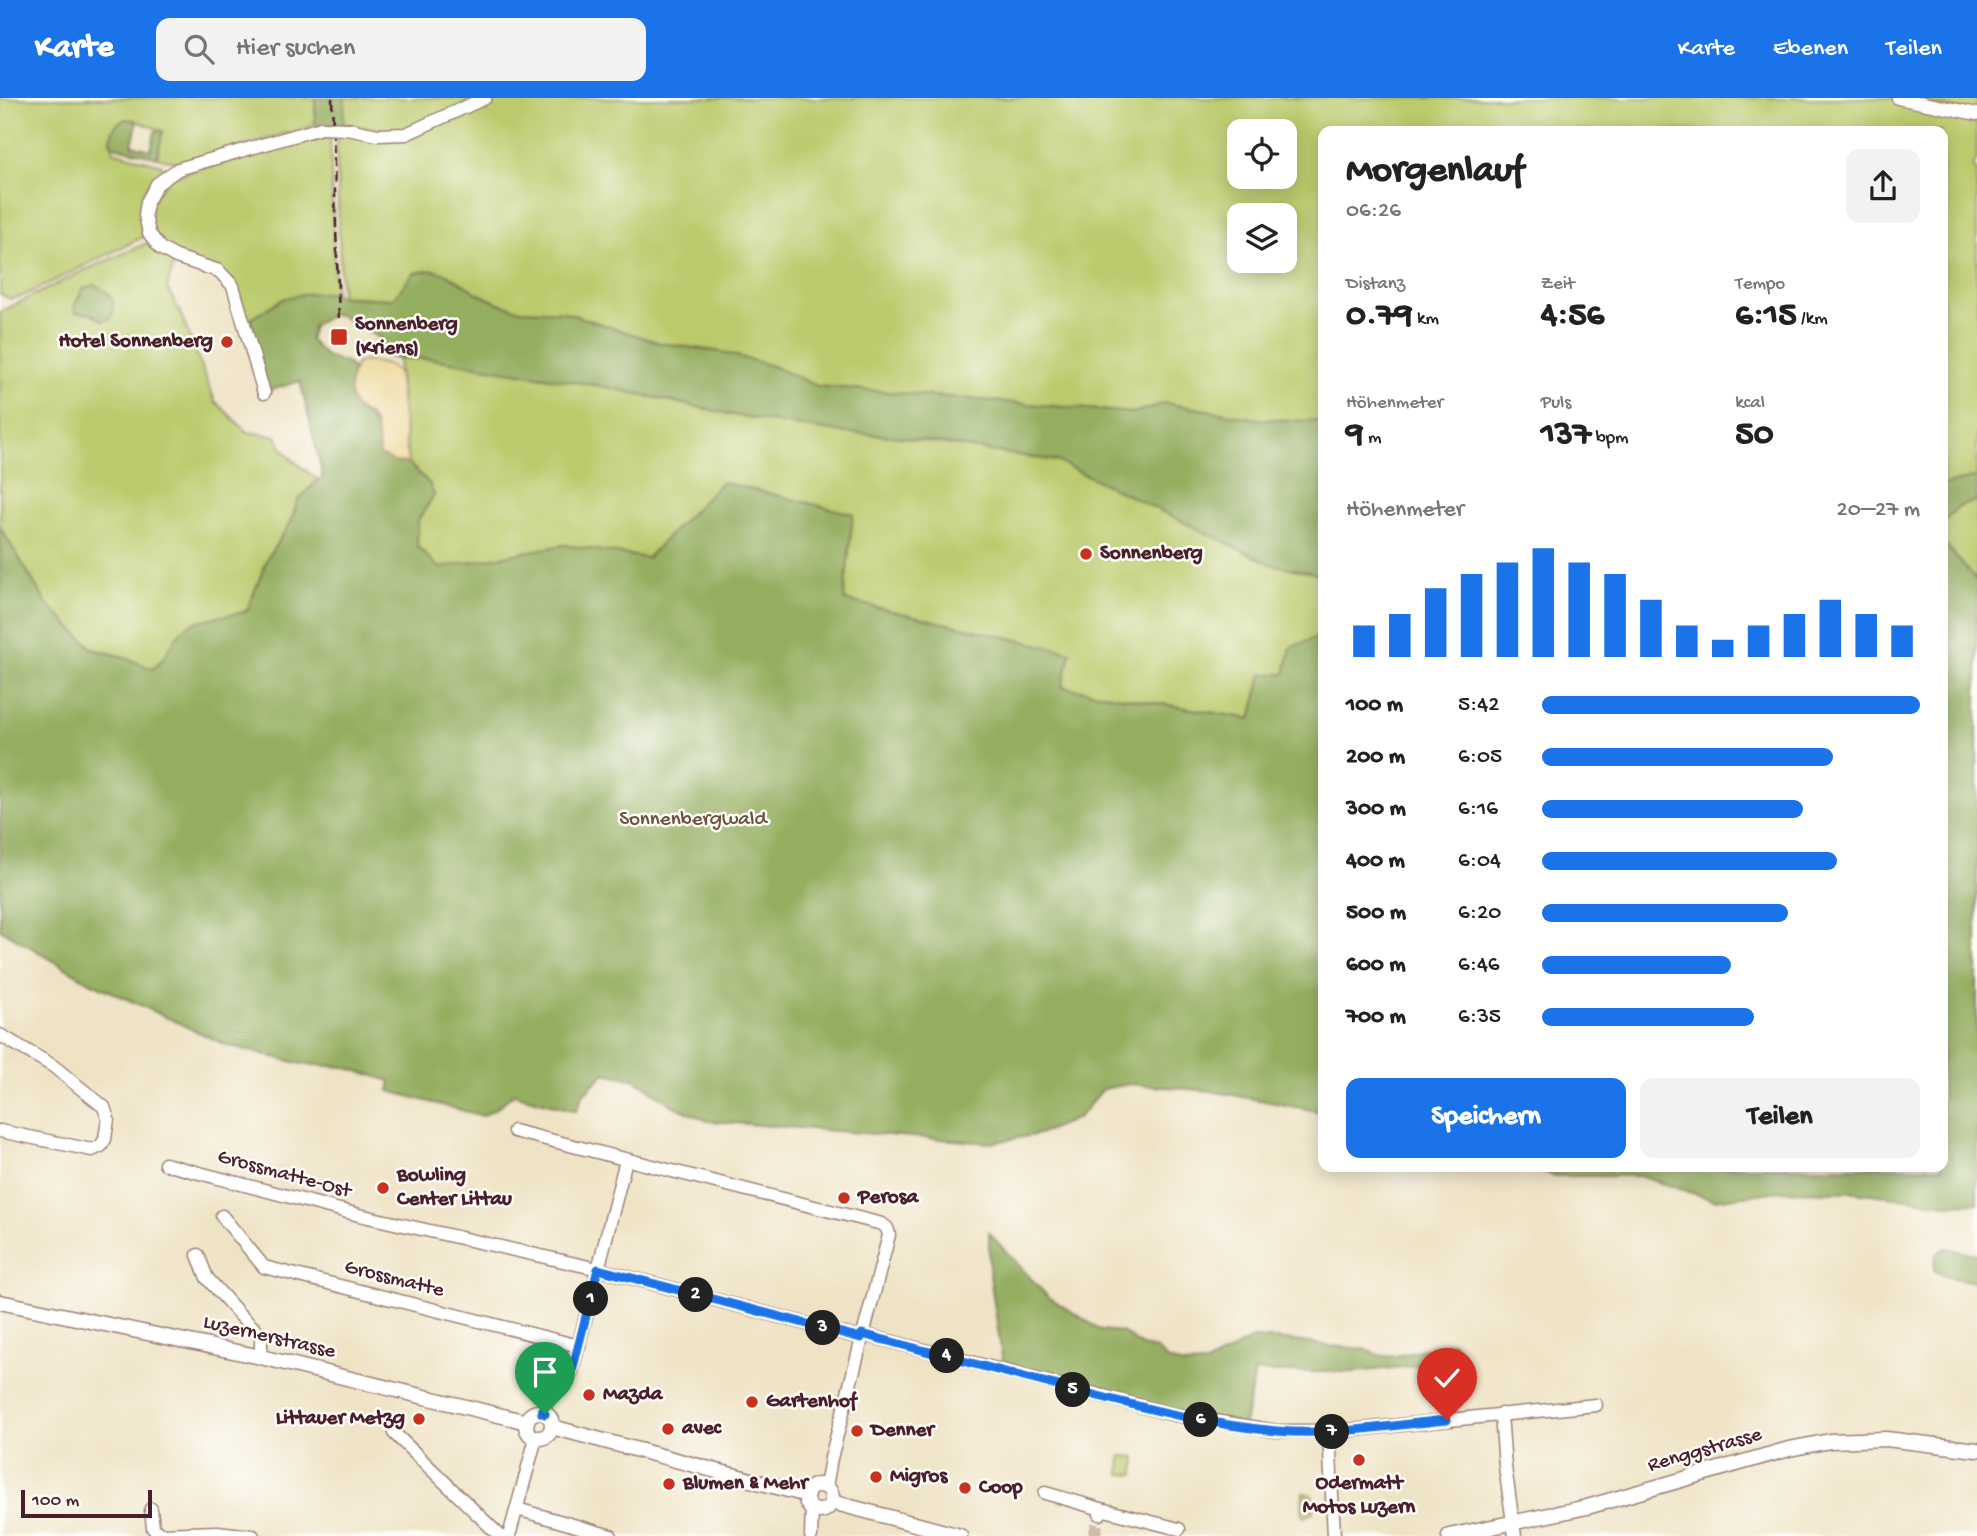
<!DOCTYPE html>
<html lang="de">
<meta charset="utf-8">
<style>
:root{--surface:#fff;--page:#f2f2f2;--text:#222;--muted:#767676;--accent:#1a73e8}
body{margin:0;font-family:"Gochi Hand",sans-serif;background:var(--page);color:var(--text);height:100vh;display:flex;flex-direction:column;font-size:26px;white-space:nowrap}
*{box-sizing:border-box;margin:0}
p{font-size:23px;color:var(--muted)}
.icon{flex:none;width:38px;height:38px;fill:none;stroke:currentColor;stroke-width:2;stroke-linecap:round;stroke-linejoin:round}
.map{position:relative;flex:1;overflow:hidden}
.sheet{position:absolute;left:1318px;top:28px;width:630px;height:1046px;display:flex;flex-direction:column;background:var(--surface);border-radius:14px;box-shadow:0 4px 18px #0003}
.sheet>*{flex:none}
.controls{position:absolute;left:1227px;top:21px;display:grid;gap:14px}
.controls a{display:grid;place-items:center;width:70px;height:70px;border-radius:14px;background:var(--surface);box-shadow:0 4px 18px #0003;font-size:35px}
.scale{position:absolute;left:21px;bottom:18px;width:131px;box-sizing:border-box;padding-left:7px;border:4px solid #4a1f2b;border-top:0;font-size:19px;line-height:24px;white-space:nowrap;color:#4a1f2b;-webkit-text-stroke:5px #fdfcf7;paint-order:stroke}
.pin{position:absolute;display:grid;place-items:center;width:60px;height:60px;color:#fff;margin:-72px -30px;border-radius:50% 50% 50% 0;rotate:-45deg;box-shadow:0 0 7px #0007}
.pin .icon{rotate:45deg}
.km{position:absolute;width:35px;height:35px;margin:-18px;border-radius:50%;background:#222;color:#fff;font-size:19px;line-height:35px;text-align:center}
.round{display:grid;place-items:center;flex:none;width:74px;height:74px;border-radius:14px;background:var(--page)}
.headline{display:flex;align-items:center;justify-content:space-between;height:119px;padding:0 28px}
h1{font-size:38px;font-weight:700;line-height:52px}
.metrics{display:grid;grid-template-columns:repeat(3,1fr);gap:10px;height:119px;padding:7px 28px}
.metrics div{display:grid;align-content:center}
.metrics b{font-size:35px;font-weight:700}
.metrics small{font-size:19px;font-weight:400}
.metrics p{font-size:19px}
.chart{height:196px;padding:14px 28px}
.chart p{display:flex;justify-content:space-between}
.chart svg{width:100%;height:126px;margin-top:7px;stroke:var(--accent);stroke-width:6}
.action{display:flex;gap:14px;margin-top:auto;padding:14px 28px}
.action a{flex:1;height:80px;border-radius:14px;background:var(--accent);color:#fff;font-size:28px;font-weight:700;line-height:80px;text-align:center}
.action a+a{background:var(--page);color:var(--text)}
ul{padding:0 28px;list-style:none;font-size:23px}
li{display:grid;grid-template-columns:112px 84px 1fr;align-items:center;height:52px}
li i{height:18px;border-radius:9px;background:var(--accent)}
header{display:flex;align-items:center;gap:42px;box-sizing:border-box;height:98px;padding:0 35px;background:var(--accent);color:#fff}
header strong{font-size:33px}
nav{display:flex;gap:38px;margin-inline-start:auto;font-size:24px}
.search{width:490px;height:63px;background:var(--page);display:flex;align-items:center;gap:18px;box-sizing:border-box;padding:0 24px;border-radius:14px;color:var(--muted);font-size:26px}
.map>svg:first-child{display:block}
.green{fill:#bbca6c;stroke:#82744c;stroke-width:2;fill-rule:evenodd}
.forest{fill:#94ae60;stroke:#6f6646;stroke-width:2}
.sand{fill:#eeda9e;stroke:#9c7c64;stroke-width:2}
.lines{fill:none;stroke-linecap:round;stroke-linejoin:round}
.minor-tunnel{stroke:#cebca6;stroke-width:12;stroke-dasharray:12 6;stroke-linecap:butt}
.minor-casing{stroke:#9c8178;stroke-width:15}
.major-casing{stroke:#9c8178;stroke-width:17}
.minor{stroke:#fff;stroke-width:12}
.major{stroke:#fff;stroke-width:14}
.rail{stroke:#4a1f2b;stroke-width:2.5;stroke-dasharray:10 5;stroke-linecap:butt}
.minor-bridge-casing{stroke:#9c8178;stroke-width:15;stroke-linecap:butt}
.minor-bridge{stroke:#fff;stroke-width:12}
.route-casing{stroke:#fff;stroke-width:14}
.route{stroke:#1a73e8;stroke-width:9}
.poi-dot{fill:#c8321e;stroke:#fdfcf7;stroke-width:2.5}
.labels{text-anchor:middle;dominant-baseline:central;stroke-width:5;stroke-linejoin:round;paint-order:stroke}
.poi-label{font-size:21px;font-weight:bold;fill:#4a1f2b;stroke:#fdfcf7;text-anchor:start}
.park-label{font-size:21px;fill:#6c523e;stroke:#fdfcf7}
.street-label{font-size:21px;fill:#4a1f2b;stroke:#fdfcf7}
</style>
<header>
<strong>Karte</strong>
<div class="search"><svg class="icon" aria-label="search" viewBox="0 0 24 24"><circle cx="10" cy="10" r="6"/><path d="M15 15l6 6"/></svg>Hier suchen</div>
<nav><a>Karte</a><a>Ebenen</a><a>Teilen</a></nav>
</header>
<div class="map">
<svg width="1977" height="1438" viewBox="0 0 1977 1438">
<rect width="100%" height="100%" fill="#fdfcf7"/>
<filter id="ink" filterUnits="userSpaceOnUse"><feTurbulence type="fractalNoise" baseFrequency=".0143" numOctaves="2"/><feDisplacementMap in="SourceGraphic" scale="14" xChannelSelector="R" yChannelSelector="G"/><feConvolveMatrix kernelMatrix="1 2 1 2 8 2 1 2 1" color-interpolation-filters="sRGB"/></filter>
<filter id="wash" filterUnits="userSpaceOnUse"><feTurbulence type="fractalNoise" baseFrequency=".00686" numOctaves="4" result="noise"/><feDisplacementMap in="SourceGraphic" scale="28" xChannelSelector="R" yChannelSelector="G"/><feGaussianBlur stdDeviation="1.57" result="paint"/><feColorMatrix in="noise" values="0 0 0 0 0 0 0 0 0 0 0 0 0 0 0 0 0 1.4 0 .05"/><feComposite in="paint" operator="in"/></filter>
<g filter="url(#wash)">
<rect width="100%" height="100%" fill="#efe3c5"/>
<g class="green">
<polygon points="0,0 315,0 315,27 183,66 157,59 163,33 134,22 110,43 113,48 113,53 162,67 163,74 143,139 23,198 10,201 0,196"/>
<polygon points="345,0 478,0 416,29 389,33 343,26"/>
<path d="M489,0H1888L1966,15L1977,19V61L1973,69L1977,72V379L1943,387L1942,33H1323L1321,324L1258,321L1165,305L1134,315L817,288L772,268L722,254L660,245L564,214L520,212L498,205L479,196L447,176L414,175L393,201L341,198L336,33L379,40ZM1239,33H1284V79H1239ZM1239,117H1284V163H1239Z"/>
<polygon points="1905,0 1977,0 1977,15"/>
<polygon points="330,34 335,194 283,201 246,224 235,184 162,148 150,130 151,102 170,79"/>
<path d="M147,145L175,161L167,190L179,212L215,303L247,334L276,338C284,358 301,369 318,382L298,402L291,424L268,459L247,513L181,534L163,563L152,571L123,559L93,551L47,506L0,429V214L81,174Z"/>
<polygon points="398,260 433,261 601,288 743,319 839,334 892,338 1057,363 1271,466 1323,477 1323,544 1315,540 1251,621 1062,589 1070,554 844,502 722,384 647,460 564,447 439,470 417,448 418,422 434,397 429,385 408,365"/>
<polygon points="1977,402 1977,481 1975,481 1943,444 1942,424 1957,410"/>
<polygon points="1121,1358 1136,1359 1135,1377 1120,1376"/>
<polygon points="1303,1394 1312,1397 1316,1406 1312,1415 1305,1419 1302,1416"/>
</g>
<g class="forest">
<polygon points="315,0 345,0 343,26 315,27"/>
<path d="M126,21L134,22L137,26L132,47L151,52L155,34L159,32L163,33L157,59L113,48L110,43C112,32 115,25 126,21Z"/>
<path d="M432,172L447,176L479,196L498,205L520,212L564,214L660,245L722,254L772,268L817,288L1133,315L1165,305L1258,321L1323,323V477L1271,466L1057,363L892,338L839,334L743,319L601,288L433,261L386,259L379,239C362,233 350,219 333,216L313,228L310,242L327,259L347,265L353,272L350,286L357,312C379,322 376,336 380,357L394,364L408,365L429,385L434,397L418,422L417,448L439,470L564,447L647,460L722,384L853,416L844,502L1071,554L1062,589L1251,621L1262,576H1285L1291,549L1315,540L1323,544V1014L1211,993L1130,986L1103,991L1078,1020L1039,1036L990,1045L708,1023L674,1008L636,982L605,975L583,996L576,1013L513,996L497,1010L483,1018L389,993L391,983L344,969L302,966L226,947L86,882L0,831V429L47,506L93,551L124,559L152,571C166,561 169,549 179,536C194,517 225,520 247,513L268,459L291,424L298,402L323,378L300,283L267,293L251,223L252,220C262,214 271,207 281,202C294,196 331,191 342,199L393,201L414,175Z"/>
<path d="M94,187C111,195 117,201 111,220L103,223L91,215L76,214L74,209L83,190Z"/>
<polygon points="1977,379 1977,402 1957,410 1943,424 1943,387"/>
<polygon points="1943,444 1975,481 1977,481 1977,1105 1946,1106 1856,1094 1780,1093 1714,1102 1639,1078 1555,1078 1532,1069 1942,1069"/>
<path d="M989,1135L1047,1198L1101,1232L1122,1234L1142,1248L1156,1251L1167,1261L1182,1267L1206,1266L1254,1240L1286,1242L1330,1248L1365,1251C1397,1270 1422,1246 1453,1244L1458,1249L1440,1265L1355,1274H1255L1244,1326L1208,1321L1003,1265L989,1171Z"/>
<polygon points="1944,1150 1977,1156 1977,1184 1947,1179 1934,1172 1935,1158"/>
</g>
<path class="sand" d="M365,263L389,267L398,274L408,365L394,364L380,357C378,347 378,328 371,320C368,315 361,315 357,311C345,300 350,278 357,265Z"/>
</g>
<g filter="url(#ink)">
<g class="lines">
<polyline class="minor-tunnel" points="1094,1438 1100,1416"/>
<g class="minor-casing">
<g id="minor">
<polyline points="1898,0 1977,16"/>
<polyline points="347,31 378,37 406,36 485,0"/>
<polyline points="264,295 233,188 219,173 176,159 160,150 149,135 145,117 147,104 157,86 178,71 321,30"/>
<polyline points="0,937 53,968 104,1009 108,1021 105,1041 101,1048 92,1052 0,1033"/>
<polyline points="514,1033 882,1126 887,1130 889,1137 831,1360 826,1389"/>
<polyline points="165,1066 359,1117 598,1171 861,1240"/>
<polyline points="222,1118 264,1169 579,1248"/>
<polyline points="198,1157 207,1180 240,1217 261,1237 261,1259"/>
<polyline points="862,1236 1175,1317 1277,1333 1342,1333 1596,1307"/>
<polyline points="542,1315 552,1292 572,1273 626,1062"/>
<polyline points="1501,1316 1505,1369 1515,1438"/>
<polyline points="1329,1334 1334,1438"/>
<polyline points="394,1335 500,1438"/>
<polyline points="1045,1395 1101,1411 1100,1416"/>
<polyline points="151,1411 153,1430 160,1436 217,1434 253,1438"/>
<polyline points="517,1411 611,1438"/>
<polyline points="1101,1411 1179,1431"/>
<polyline points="509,1438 536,1340"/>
<polyline points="811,1438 812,1411"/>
</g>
</g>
<g class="major-casing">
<g id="major">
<polyline points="0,1204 261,1259 527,1324"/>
<circle cx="539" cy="1327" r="13"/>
<polyline points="552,1329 807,1397"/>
<circle cx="819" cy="1400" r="13"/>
<polyline points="832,1404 960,1438"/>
<polyline points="1449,1438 1587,1409 1789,1351 1830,1343 1886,1341 1977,1352"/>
</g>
</g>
<use href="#minor" class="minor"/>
<use href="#major" class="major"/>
<polyline class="rail" points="332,0 339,224"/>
<g class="minor-bridge-casing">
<polyline id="minor-bridge" points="321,30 347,31"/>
</g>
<use href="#minor-bridge" class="minor-bridge"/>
</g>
</g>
<g class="lines" filter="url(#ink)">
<g class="route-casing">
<path id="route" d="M545,1316L542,1315L547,1298L572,1273L598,1171L861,1240L862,1236C934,1255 1006,1275 1079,1293C1144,1310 1210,1327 1277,1333C1333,1338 1391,1327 1447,1322"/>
</g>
<use href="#route" class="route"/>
</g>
<g class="poi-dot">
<rect x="330" y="230" width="18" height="18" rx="3.5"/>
<circle cx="227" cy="244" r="7"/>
<circle cx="1086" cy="456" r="7"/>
<circle cx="383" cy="1090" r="7"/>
<circle cx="844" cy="1100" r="7"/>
<circle cx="589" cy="1297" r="7"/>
<circle cx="752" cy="1304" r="7"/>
<circle cx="419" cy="1321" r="7"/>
<circle cx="668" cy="1331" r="7"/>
<circle cx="857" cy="1333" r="7"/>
<circle cx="1359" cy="1362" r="7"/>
<circle cx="876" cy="1379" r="7"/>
<circle cx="669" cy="1386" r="7"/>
<circle cx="965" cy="1390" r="7"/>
</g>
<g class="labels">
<g class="poi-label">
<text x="355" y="227">Sonnenberg<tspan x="355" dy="24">(Kriens)</tspan></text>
<text x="213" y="244" text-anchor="end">Hotel Sonnenberg</text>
<text x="1100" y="456">Sonnenberg</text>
<text x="397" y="1078">Bowling<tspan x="397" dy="24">Center Littau</tspan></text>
<text x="858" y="1100">Perosa</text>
<text x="603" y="1297">Mazda</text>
<text x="766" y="1304">Gartenhof</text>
<text x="405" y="1321" text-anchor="end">Littauer Metzg</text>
<text x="682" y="1331">avec</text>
<text x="871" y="1333">Denner</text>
<text x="890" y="1379">Migros</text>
<text x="683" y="1386">Blumen &amp; Mehr</text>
<text x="1359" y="1386" text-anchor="middle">Odermatt<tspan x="1359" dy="24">Motos Luzern</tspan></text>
<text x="979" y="1390">Coop</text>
</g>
<g class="park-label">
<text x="693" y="722">Sonnenbergwald</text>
</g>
<g class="street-label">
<text transform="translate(284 1077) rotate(15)">Grossmatte-Ost</text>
<text transform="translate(394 1182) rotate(14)">Grossmatte</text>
<text transform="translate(269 1240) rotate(13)">Luzernerstrasse</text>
<text transform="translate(1705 1353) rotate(-16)">Renggstrasse</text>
</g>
</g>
</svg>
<div class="controls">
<a><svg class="icon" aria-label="locate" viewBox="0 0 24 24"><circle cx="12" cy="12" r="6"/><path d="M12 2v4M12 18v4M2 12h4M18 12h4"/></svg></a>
<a><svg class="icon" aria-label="layers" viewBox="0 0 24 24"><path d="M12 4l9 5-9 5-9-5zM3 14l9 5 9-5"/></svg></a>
</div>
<div class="scale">100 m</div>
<div class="pin" style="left:545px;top:1316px;background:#1e9e55"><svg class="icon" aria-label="arrive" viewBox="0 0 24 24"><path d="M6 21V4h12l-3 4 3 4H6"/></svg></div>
<div class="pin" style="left:1447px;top:1322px;background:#d93025"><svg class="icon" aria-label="check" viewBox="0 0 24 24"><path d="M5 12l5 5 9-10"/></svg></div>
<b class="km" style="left:591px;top:1201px">1</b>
<b class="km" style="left:696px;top:1197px">2</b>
<b class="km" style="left:823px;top:1230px">3</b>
<b class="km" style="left:947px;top:1258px">4</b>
<b class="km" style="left:1073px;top:1292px">5</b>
<b class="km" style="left:1201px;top:1322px">6</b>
<b class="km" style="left:1332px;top:1334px">7</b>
<section class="sheet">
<div class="headline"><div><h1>Morgenlauf</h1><p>06:26</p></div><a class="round"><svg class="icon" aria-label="share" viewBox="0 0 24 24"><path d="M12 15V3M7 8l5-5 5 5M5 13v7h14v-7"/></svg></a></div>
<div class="metrics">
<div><p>Distanz</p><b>0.79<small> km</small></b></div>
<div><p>Zeit</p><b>4:56</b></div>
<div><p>Tempo</p><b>6:15<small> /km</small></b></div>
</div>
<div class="metrics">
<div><p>Höhenmeter</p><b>9<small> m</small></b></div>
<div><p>Puls</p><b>137<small> bpm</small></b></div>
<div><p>kcal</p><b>50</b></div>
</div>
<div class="chart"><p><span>Höhenmeter</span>20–27 m</p>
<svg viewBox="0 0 160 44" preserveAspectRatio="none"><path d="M5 44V33M15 44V29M25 44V20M35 44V15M45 44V11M55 44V6M65 44V11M75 44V15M85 44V24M95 44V33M105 44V38M115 44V33M125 44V29M135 44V24M145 44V29M155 44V33"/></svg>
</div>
<ul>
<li><b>100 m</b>5:42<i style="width:100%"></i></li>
<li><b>200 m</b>6:05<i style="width:77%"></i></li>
<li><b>300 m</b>6:16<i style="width:69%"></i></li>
<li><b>400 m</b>6:04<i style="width:78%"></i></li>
<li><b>500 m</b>6:20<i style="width:65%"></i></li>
<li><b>600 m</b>6:46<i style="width:50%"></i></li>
<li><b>700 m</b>6:35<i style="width:56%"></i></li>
</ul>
<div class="action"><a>Speichern</a><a>Teilen</a></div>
</section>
</div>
